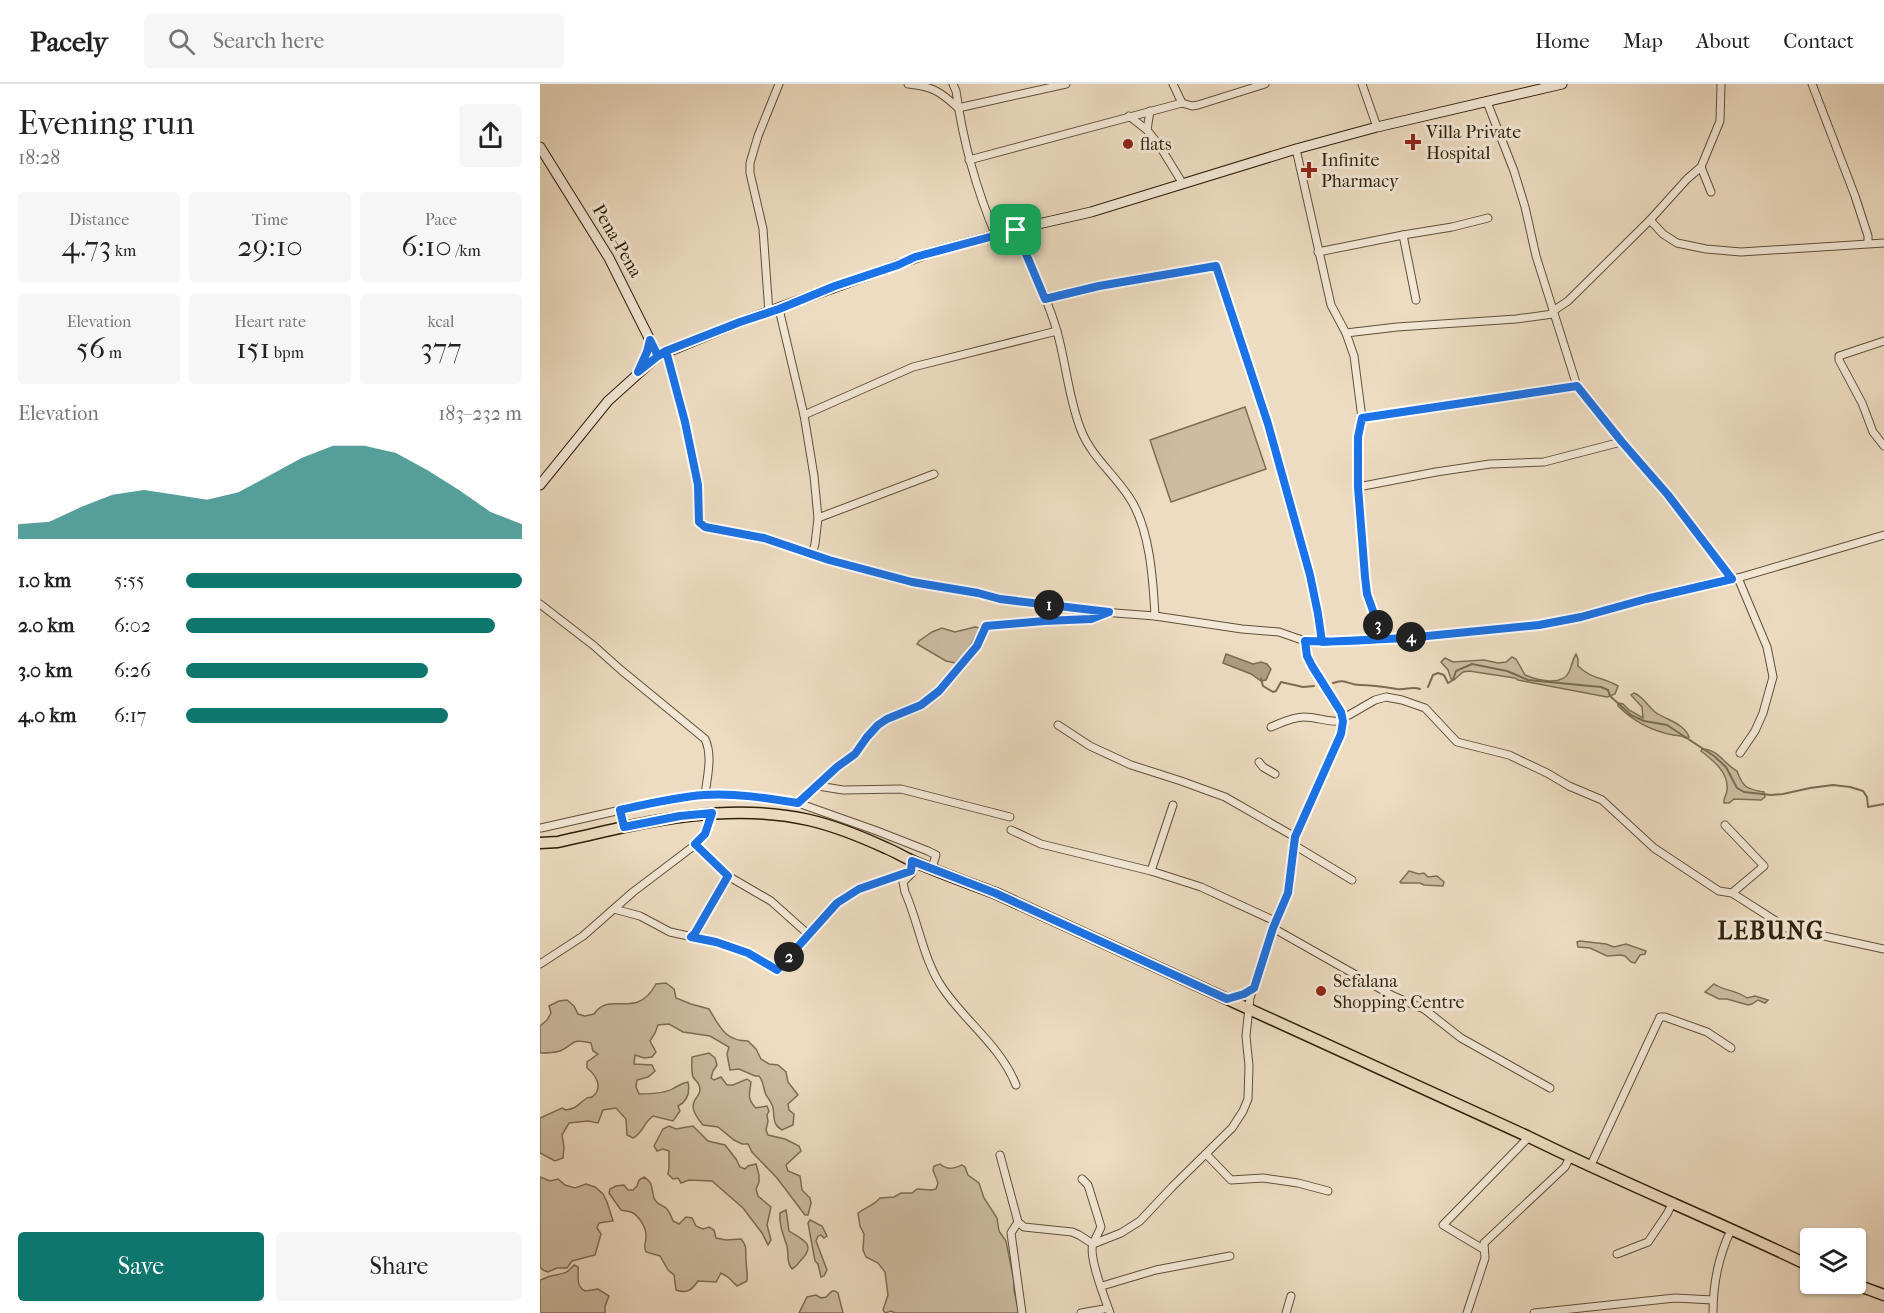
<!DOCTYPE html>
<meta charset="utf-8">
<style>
:root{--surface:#fff;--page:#f6f6f6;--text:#222;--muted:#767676;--line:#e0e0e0;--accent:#0f766e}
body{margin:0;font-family:"IM FELL French Canon",serif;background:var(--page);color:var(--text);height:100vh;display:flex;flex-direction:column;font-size:22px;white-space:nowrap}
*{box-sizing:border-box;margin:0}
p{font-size:20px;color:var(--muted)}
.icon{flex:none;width:33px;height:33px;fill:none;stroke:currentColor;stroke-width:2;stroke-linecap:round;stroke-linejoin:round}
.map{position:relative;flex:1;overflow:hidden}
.drawer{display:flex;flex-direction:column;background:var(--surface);width:540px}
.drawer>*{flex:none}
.tools{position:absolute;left:1260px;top:1144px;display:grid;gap:12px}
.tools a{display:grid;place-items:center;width:66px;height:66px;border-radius:6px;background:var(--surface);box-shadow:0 2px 4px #0004;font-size:30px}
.pin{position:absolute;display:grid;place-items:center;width:51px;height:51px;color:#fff;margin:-26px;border-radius:12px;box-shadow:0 3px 9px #0006}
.km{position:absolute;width:30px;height:30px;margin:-15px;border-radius:50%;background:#222;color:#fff;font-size:16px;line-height:30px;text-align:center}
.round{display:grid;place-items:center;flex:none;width:63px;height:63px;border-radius:6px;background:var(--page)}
.summary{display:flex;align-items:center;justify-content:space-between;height:102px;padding:0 18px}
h1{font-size:33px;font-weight:600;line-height:45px}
.metrics{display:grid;grid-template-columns:repeat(3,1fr);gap:9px;height:102px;padding:6px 18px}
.metrics div{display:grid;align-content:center;border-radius:6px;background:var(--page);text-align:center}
.metrics b{font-size:30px;font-weight:600}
.metrics small{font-size:16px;font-weight:400}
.metrics p{font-size:16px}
.chart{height:168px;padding:12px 18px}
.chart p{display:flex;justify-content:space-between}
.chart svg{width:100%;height:108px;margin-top:6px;fill:var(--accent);opacity:.7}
.cta{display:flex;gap:12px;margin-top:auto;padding:12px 18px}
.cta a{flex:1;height:69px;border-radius:6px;background:var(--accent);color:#fff;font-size:24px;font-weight:600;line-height:69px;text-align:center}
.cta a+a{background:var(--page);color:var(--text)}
ul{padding:0 18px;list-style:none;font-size:20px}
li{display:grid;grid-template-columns:96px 72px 1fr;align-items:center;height:45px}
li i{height:15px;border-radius:8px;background:var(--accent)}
header{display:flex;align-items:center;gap:36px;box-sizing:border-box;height:84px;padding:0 30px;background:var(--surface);border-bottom:2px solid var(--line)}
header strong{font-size:28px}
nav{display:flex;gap:33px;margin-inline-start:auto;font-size:21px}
.search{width:420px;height:54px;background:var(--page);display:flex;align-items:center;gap:15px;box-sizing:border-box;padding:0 21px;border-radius:6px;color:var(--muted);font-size:22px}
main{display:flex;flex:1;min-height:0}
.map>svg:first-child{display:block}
.green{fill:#cdbca2;stroke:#7e6e56;stroke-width:1.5}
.water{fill:#ad9c83;stroke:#7b6b53;stroke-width:1.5}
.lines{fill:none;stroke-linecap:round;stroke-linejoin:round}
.stream{stroke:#7b6b53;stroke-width:2}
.minor-casing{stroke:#5f5038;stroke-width:9}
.secondary-casing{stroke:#30210a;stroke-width:11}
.primary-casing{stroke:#30210a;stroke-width:13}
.minor{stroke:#f3e8d7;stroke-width:7}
.secondary{stroke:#f3e8d7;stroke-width:9}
.primary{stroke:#eddcc1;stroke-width:10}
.route-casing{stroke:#fff;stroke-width:12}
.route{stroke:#1a73e8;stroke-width:8}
.poi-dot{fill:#8f2418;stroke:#f3e8d7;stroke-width:2}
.labels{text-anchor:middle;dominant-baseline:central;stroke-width:6;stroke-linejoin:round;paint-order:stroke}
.poi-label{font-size:18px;fill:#30210a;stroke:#f3e8d7;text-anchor:start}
.street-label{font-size:18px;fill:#30210a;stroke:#f3e8d7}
.district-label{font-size:24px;font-weight:bold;letter-spacing:1.5px;fill:#30210a;stroke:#f3e8d7}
</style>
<header>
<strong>Pacely</strong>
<div class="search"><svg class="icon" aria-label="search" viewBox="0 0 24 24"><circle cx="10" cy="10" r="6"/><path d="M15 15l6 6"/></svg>Search here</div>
<nav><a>Home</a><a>Map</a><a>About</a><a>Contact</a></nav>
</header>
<main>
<section class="drawer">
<div class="summary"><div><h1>Evening run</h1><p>18:28</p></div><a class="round"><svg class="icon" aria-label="share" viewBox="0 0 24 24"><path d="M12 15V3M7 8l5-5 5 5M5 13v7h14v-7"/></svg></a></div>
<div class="metrics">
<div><p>Distance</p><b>4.73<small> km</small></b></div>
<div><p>Time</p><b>29:10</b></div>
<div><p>Pace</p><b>6:10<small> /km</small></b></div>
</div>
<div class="metrics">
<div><p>Elevation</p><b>56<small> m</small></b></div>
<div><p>Heart rate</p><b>151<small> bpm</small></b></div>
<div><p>kcal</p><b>377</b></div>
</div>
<div class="chart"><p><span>Elevation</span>183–232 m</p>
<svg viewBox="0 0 160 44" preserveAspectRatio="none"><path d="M0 44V38L10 37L20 31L30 26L40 24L50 26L60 28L70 25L80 18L90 11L100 6L110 6L120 9L130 16L140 24L150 33L160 38V44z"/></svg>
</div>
<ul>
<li><b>1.0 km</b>5:55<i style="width:100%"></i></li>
<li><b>2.0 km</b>6:02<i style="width:92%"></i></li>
<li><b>3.0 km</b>6:26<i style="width:72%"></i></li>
<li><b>4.0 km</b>6:17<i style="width:78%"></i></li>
</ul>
<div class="cta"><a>Save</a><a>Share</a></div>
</section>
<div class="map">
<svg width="1344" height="1229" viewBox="0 0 1344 1229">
<rect width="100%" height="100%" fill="#eddcc1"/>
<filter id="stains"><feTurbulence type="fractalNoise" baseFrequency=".00333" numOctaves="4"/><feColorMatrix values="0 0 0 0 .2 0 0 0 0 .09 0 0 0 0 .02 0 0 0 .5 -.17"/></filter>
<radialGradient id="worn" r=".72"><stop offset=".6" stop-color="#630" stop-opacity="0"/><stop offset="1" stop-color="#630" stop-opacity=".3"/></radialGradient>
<g class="green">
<polygon points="705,323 726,385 631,418 610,356"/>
<path d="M435,543L440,544C433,557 427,570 415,579L406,577L377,560L379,557L392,548L402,544L415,548Z"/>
<path d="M1036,570L1038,575V582C1051,595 1063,593 1078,602L1075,610L1067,613L978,596L975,594L929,587L923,588L914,596L911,595L908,586L901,578L905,574L913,578L944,576L958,579L966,578L972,573L976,575L985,591C997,596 1022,603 1029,588C1032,582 1032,576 1036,570Z"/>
<path d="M1094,609C1104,613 1107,622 1115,628C1126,636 1144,639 1149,653L1146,654C1141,651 1138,652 1133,651C1112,647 1093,637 1078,622V619L1083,620L1089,626L1103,634L1102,623L1091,611Z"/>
<path d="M1162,665C1178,665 1184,680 1197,687C1203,704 1207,705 1224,708L1225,713L1221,716L1194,715L1189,719H1184C1183,713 1187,711 1187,706C1189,689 1174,677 1161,667Z"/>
<polygon points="869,787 879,790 884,789 888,793 897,792 904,798 903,802 884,801 880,799 861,799 860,798"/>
<polygon points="1040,857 1066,860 1074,863 1086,860 1106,867 1105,870 1100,871 1095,879 1091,878 1085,872 1081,871 1067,872 1050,864 1038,863 1037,858"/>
<path d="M126,899L134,905L136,914L151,920L169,925C180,943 185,957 208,957L216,965L221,975L229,980L238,981L246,988L248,998L258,1011L248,1020L249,1026L254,1030L253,1041L242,1046C232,1040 235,1035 233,1024C232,1019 229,1015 226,1011C223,1004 224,998 219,992H215L199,985L190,986L187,970L189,963L170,952L143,948L129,940L118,941L115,949L110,957L116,968L112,973L104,974L95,971L94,980L112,981L115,987L108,993L97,996L96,1003L99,1010C109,1010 125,1010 134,1004C140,1001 142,999 148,998C150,1008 148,1017 138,1022L140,1027L133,1037L113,1032C104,1038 103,1049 93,1054L87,1051L86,1035L76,1024L63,1026L58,1039L48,1037L29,1039L22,1051L24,1063L23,1074L15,1077L0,1069V1034L22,1024L26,1026C38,1024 38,1020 47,1014C48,1013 50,1014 52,1013C64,1004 56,991 47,984V978L58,970L53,967L51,959C30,954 36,960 20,967C14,969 6,969 0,969V942L7,936L11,929L9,922L19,917L27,916L34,922L38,930L45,932L54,930C70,906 96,937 116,900Z"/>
<path d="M1174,900C1184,907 1197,906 1207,914L1215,912L1228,916L1225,919L1218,916L1212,920L1208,921L1187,915H1179L1165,908Z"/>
<path d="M169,969L175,974L177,981L173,987L171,994L174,996L181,993L187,1001H193L207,995L211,998C210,1009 206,1014 216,1024L227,1022L229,1027L227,1031L228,1037L226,1046L228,1051L245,1055L259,1062L261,1067L246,1081L248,1087L260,1092L262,1106L270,1114L271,1119L268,1131H265L237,1094L212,1068L208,1060H202L194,1056L178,1043L163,1041C140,1014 165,1016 159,1001C158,998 155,996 153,993C151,987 152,980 152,973Z"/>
<polygon points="129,1042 136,1045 153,1042 168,1057 185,1061 196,1075 200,1083 205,1085 208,1082 216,1080 219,1091 219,1098 216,1105 218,1112 231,1123 227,1141 231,1156 228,1161 222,1149 203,1124 172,1097 149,1096 141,1099 138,1094 133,1095 128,1090 129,1084 129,1067 123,1065 117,1067 114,1062 123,1045"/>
<path d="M400,1080C408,1087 414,1084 422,1081L425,1083L428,1091L439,1099L444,1114L457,1134L459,1147L466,1157L474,1197V1206L479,1229H355L351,1227L345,1229L343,1226L348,1211L345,1188L338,1179L326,1173L323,1166L324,1150L320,1142L318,1129C326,1123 333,1122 340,1114L354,1113L361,1109H372L377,1105L391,1106L396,1105L398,1099L393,1086L394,1082Z"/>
<polygon points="0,1093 10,1097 18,1095 25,1101 35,1104 46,1100 55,1103 63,1110 67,1118 73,1137 59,1139 57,1144 61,1150 55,1171 32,1177 27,1184 17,1184 8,1188 3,1186 0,1183"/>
<path d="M104,1093C114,1099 111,1105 114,1114C116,1120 122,1121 126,1124C130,1128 131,1132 133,1137L139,1140L146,1133L152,1134L156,1142L163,1145L169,1143L174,1146L176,1154L186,1156L201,1155C208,1163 205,1166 206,1175C206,1183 208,1189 207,1197L197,1202L188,1193L181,1189L176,1198L158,1197C152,1206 147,1210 136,1206L134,1191L128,1186L120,1172L106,1168C103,1161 106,1160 106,1153C107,1145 99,1131 91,1128C88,1127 85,1127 81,1126L69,1109L70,1105L76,1102L84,1101L88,1106H93L97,1102L99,1096Z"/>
<path d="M246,1126L249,1147C261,1155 277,1160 262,1175C259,1179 257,1182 252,1185C246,1178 249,1171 247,1162C243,1150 239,1141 240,1129Z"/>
<polygon points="270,1136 282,1142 287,1152 284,1154 281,1151 278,1152 276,1157 287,1186 284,1192 281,1193 278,1180 275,1177 268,1139"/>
<path d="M34,1181L38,1183C39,1193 35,1201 45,1207L58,1205L69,1212L65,1222V1229H0V1196C5,1195 10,1191 16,1191C26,1189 27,1189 34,1181Z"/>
<polygon points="292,1207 295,1207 298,1209 303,1229 259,1229 267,1213 276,1211 281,1214 286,1213"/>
</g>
<polygon class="water" points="686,570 713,580 721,578 727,580 731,585 726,596 721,597 711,590 683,579"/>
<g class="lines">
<g class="stream">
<polyline points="721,595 723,602 733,608 736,607 741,598 763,603 774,602"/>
<path d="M793,599C806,594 808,601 820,601C833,601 845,603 857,605C866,606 872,602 880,605"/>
<polyline points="888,603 893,591 898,589 904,591 908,599 913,596 916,587 932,580 967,587 988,596 1061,603 1068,606 1070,612 1091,631 1104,637 1127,641 1174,672 1186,683 1197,704 1204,708 1231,711 1243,710 1270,704 1293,701 1310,703 1323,707 1327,713 1328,723 1344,720"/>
</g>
<g class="minor-casing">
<g id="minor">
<path d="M368,0C392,2 401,8 418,24L526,0"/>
<path d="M413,0L416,7C423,58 436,105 456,152"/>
<polyline points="633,0 642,19"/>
<polyline points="822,0 837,43"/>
<polyline points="1272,0 1315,112 1328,152 1328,159"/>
<polyline points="947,18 974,87 985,123 996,172 1037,302 1081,358 1128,411 1192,495"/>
<polyline points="610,27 607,46 619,61 643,100"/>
<polyline points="589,32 607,46"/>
<polyline points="756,65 791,221 806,249 814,272 822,334 818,353 818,403"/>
<polyline points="429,76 642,19 652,22 658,21 725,0"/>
<polyline points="1161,83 1171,108"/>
<polyline points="1110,136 1123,150 1137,159 1166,165 1201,168 1344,159"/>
<path d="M476,146C489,178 506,210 516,244C526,277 528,313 541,346C551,372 574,390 589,413C610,444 613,495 615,532"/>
<polyline points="863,151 876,216"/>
<polyline points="778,168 863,151 912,143 948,134"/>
<polyline points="505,215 559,202 676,182 728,340 770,491 778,530 782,558"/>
<polyline points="239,225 264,331 274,392 278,434 275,460 272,470"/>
<polyline points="1013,227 1028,217 1110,136 1147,95 1161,83 1180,37 1181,0"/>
<polyline points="229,229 223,145 210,89 210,79 218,52 239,0"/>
<polyline points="806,249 857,243 976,235 1013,230"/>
<polyline points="1344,257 1299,272 1299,276 1322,319 1333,348 1344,362"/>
<polyline points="126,267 145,338 158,401 159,438 165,443 223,454 289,476 373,498 438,509 460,515 549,527 615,532 702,545 739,548 765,557 782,558 867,554 981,543 1022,537 1106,515 1198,494 1344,451"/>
<polyline points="98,288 107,269 110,256"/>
<polyline points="264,331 373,283 517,247"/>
<polyline points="822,334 1037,302"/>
<polyline points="278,434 394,390"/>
<polyline points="1198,494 1227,563 1233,593 1223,629 1215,647 1200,669"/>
<path d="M0,520L53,561L81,586L165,655C173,672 167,693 165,711"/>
<polyline points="843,555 827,510 818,403 896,388 950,380 1004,378 1081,358"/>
<polyline points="803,632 809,631 835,616 846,613 862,616 885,624 917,658 969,671 1007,689 1029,702 1062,716 1114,764 1179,807 1192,809 1247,844 1344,865"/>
<polyline points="518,641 550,662 591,681 641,697 685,713 755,753"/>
<path d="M731,643C741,639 752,633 764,633C777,633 790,639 803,637"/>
<polyline points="719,678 723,683 735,690"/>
<polyline points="278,702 303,706 361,705 470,733"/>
<polyline points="258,719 298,683 315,670 327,653 338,641 347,635 381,621 399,607 437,562 446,542 503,537 551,535 569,528"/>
<polyline points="633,721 611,787 661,803 737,838"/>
<polyline points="80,725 84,743"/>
<polyline points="1185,741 1224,782 1192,809"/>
<polyline points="1,744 94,723 150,713 165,711 216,713 258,719 337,747 388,767 396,771 392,784"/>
<polyline points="471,746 501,760 611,787"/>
<polyline points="155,761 188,792 231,817 269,851"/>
<polyline points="754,761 812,796"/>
<path d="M371,787L372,789L363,798L365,808C379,839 383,877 404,906C427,939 461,963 476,1001"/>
<polyline points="74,825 100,832 130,848 176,858 208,869 238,887 297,819 319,805 371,787 372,777"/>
<polyline points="733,844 853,912 884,925 921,954 1010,1004"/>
<polyline points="151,853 155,849 188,792"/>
<polyline points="0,880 43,852 93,808 155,761 165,750 172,729"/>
<polyline points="687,915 704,910 714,904"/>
<polyline points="666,1070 691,1096 723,1094 758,1099 788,1107"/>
<polyline points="460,1071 478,1138 484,1143 532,1148 539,1151 553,1160 561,1143 548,1101 542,1095"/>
<polyline points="1050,1083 1120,933 1125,933 1167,948 1191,964"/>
<polyline points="478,1138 471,1149 482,1229"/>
<polyline points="943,1165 903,1141 989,1053"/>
<polyline points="1077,1170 1108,1158 1127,1130 1133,1118"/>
<polyline points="562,1202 616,1186 690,1172"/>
<polyline points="541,1229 564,1225"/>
<path d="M570,1229C565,1215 548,1172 553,1160L581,1149L600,1137L632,1103L692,1044L703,1027L708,1015L709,982L706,952L710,914L733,844L748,809L755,753L801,650L803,637L802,629L772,582L767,572L765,557"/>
<polyline points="746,1229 751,1212"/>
<polyline points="927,1229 945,1174 944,1159 1025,1083 1030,1073"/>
<polyline points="994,1229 1135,1214 1173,1216"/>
<path d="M1173,1229C1173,1201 1179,1171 1191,1146"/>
</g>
</g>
<g class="secondary-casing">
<g id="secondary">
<polyline points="0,63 69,174 118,272"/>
<polyline points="0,401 68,317 118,272 200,238 389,169 485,143 551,128 756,65 837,43 1022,0"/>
</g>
</g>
<g class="primary-casing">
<g id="primary">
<path d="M0,759L18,758C100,739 185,717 269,736C295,742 322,753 346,764C356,768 365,774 375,778C401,789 428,799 455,809L987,1052C1080,1098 1177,1137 1270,1182"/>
<polyline points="1314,1200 1344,1211"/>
</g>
</g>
<use href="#minor" class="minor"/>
<use href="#secondary" class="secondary"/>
<use href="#primary" class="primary"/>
</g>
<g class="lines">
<g class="route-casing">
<path id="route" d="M476,146L375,173L358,181L295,202L239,225L200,238L126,267L118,272L98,288L107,268L110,256L118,272L126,267L145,338L158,401L159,438L165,443L224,454L289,476L372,498L438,509L460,515L569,528L551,535L504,537L446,542L437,562L399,607L381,621L347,635L338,641L327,653L315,670L297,683L258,719C227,714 195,709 164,711C136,713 107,720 80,726L84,743L140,732L172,729L165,750L155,760L188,792L155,849L151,853L176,858L208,869L237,886L297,819L319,805L371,787L372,777L455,809L687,915L704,910L714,904L733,844L748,809L755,753L801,650L803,637L801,628L772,582L767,572L765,557C791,558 817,557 843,555L827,510L825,493L818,403V353L822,334L1037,302L1082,358L1128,411L1192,495L1106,515L1041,533L999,541L867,554L782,558L778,530L770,491L728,340L676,182L559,202L505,215L476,146"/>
</g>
<use href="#route" class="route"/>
</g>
<g class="poi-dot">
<path d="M870 49h6v6h6v6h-6v6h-6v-6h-6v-6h6z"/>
<circle cx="588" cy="60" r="6"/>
<path d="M766 77h6v6h6v6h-6v6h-6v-6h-6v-6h6z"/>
<circle cx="781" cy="907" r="6"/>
</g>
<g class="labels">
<g class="poi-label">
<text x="886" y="48">Villa Private<tspan x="886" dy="21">Hospital</tspan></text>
<text x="600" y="60">flats</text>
<text x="781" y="76">Infinite<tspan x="781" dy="21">Pharmacy</tspan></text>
<text x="793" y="897">Sefalana<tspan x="793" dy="21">Shopping Centre</tspan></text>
</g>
<g class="street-label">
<text transform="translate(77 157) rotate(60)">Pena-Pena</text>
</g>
<g class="district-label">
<text x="1231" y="847">LEBUNG</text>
</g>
</g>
<rect width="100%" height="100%" filter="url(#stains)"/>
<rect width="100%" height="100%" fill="url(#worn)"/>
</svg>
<div class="tools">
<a><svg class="icon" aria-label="layers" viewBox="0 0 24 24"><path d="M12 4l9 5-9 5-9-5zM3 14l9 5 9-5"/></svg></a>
</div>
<div class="pin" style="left:476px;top:146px;background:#1e9e55"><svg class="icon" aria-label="arrive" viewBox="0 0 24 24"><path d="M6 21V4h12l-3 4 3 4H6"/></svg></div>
<b class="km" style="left:509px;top:521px">1</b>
<b class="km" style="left:249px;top:873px">2</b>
<b class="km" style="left:838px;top:541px">3</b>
<b class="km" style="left:871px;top:553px">4</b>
</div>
</main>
